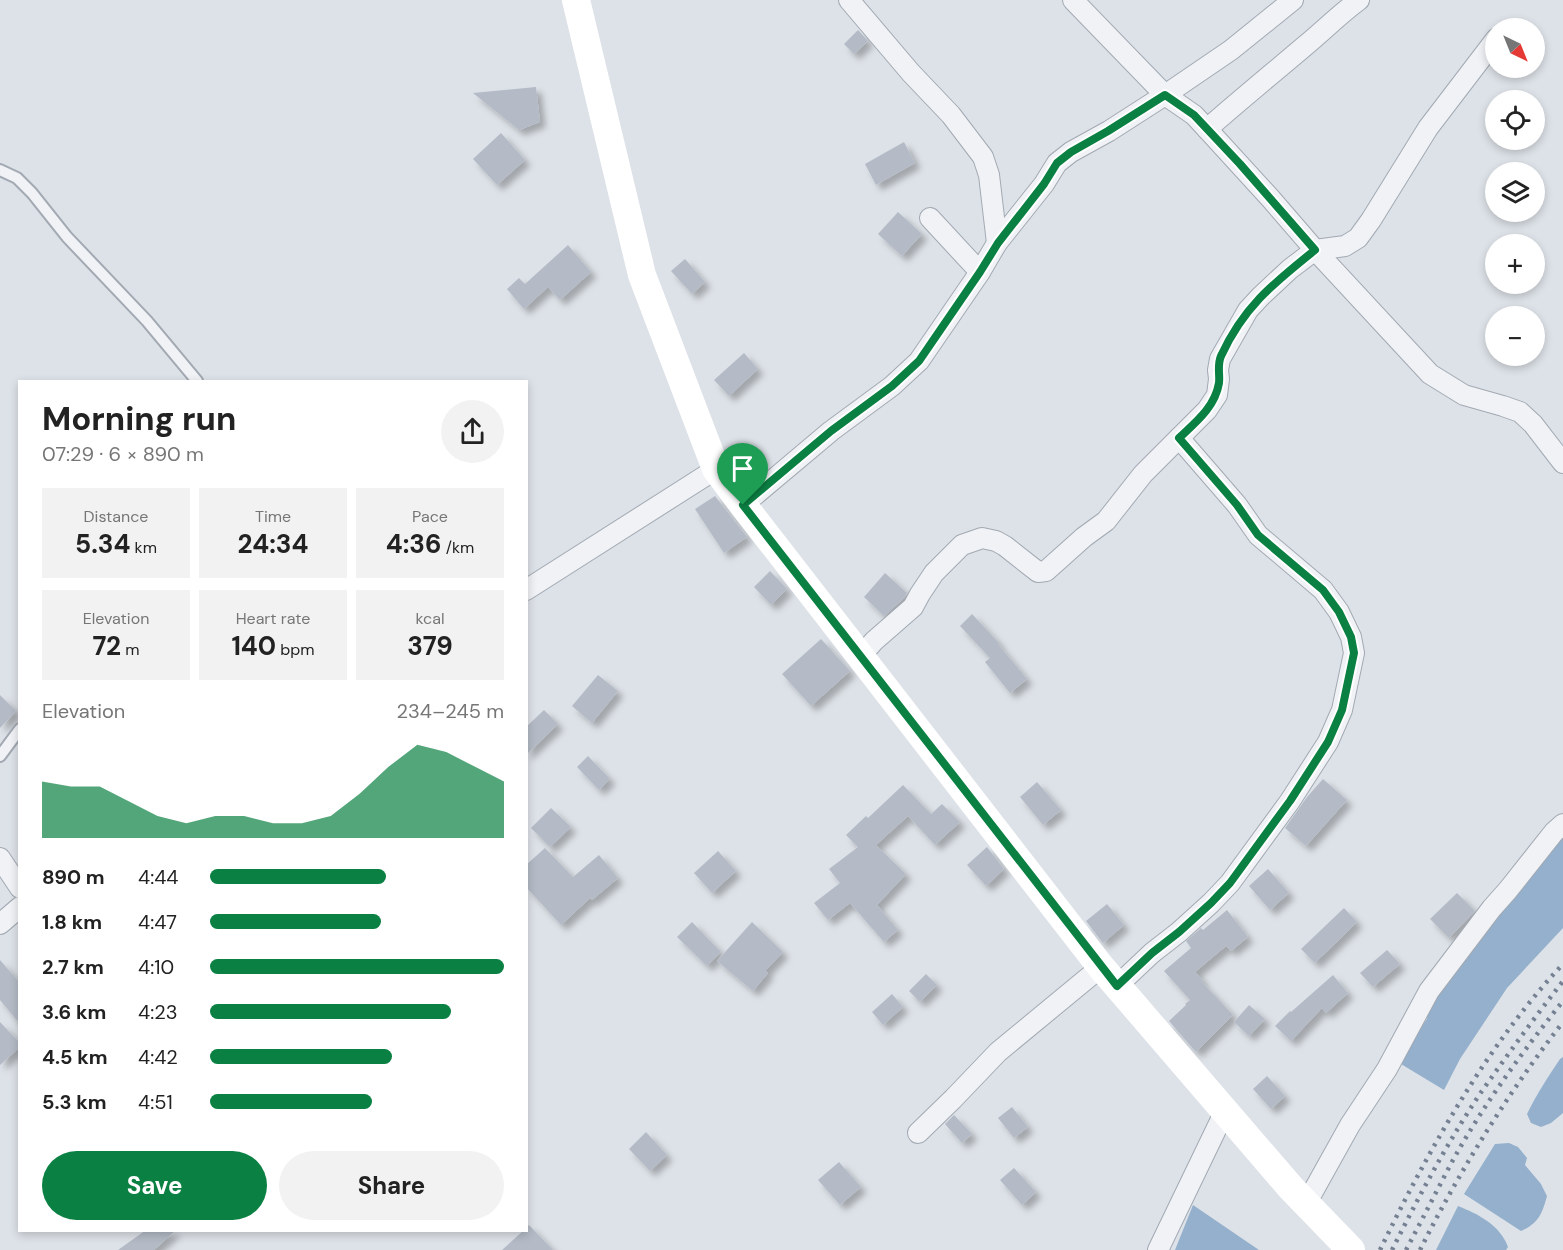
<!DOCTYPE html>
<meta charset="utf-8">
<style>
:root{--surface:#fff;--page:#f2f2f2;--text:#222;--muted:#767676;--accent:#0b8043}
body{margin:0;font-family:"DM Sans",sans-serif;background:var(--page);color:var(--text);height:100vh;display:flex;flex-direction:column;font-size:22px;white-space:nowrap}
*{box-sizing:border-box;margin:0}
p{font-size:20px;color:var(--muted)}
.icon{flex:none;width:33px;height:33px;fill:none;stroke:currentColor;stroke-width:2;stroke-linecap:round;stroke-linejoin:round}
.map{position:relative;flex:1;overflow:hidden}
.side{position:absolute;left:18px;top:380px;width:510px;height:852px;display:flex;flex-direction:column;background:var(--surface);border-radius:0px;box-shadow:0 3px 9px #0003}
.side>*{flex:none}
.needle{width:39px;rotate:137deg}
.controls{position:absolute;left:1485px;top:18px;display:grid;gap:12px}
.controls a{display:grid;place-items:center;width:60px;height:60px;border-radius:50%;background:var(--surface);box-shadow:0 3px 9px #0003;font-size:30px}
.pin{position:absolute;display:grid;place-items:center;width:51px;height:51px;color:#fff;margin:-62px -26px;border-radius:50% 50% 50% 0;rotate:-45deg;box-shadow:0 0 6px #0007}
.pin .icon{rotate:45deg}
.round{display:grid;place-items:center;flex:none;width:63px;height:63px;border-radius:32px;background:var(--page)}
.headline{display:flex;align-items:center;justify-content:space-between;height:102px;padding:0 24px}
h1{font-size:33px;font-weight:700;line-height:45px}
.stats{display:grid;grid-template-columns:repeat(3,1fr);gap:9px;height:102px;padding:6px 24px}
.stats div{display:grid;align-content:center;border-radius:0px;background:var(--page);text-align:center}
.stats b{font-size:26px;font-weight:700}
.stats small{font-size:16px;font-weight:400}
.stats p{font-size:16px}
.chart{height:168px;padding:12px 24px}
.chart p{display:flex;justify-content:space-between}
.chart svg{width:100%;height:108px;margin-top:6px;fill:var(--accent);opacity:.7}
.button{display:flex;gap:12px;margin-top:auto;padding:12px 24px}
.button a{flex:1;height:69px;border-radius:36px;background:var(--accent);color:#fff;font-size:24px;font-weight:700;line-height:69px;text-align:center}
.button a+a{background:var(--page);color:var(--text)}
ul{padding:0 24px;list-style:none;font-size:20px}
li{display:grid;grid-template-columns:96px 72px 1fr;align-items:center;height:45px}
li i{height:15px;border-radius:8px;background:var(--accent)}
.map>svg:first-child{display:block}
.water{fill:#94b0cc}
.building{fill:#b4bbc6;filter:url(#shadow)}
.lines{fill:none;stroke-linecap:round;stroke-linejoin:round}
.lane-casing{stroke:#a2a9b2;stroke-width:14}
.street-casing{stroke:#a2a9b2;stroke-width:22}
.lane{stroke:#f0f2f6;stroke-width:10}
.street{stroke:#f0f2f6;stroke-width:20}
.secondary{stroke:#fff;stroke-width:28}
.rail{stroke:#758193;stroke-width:4.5;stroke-dasharray:3 6;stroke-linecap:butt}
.route-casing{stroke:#fff;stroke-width:12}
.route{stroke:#0b8043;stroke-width:8}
</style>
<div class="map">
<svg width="1563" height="1250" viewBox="0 0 1563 1250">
<defs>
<filter id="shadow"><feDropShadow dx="5.5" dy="5.5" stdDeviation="3" flood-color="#0004"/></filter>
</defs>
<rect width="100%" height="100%" fill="#dde2e8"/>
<g class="water">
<polygon points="1563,838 1563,928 1507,988 1460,1059 1444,1090 1396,1061 1427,1019 1421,1004 1534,869"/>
<path d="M1563,1057V1113L1551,1123L1541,1127L1531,1123L1527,1114C1536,1095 1548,1077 1560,1059Z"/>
<path d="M1509,1143L1518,1147L1527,1158L1525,1165L1541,1184L1547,1196C1542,1214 1539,1223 1521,1231L1464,1194L1495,1144Z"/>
<polygon points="1193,1205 1259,1250 1175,1250"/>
<path d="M1458,1206C1478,1214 1500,1225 1508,1247L1506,1250H1436Z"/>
</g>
<g class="building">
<polygon points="858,30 868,41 854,54 844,44"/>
<polygon points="536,87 540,122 519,130 473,93"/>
<polygon points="501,133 525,160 497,185 473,159"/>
<polygon points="904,142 915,163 876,185 865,164"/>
<polygon points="898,212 922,234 902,256 878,234"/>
<polygon points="568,245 591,272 560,300 548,287 524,309 507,289 519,278 525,284"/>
<polygon points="685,259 705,282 692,294 671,271"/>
<polygon points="744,353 758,369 729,396 714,380"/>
<polygon points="715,496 747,537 724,553 695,509"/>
<polygon points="770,571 787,589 771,605 754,587"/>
<polygon points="885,573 907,593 903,599 884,616 864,597"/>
<polygon points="972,614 999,643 998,644 1027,679 1010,693 985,662 990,658 960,626"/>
<polygon points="821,639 850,671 811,706 782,674"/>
<polygon points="598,675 618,691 592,723 572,706"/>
<polygon points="0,695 16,711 0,728"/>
<polygon points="544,710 558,724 526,755 526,727"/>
<polygon points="588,756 610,779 599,790 577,767"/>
<polygon points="1323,779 1347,800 1306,846 1285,828 1307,797"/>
<polygon points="1037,782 1061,810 1043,825 1020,797"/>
<polygon points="903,785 931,814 942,804 960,822 935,845 908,816 876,845 906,874 877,905 898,930 884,942 850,903 828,920 814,903 840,883 829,869 858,847 846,835 866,816 868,818"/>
<polygon points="551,808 571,827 550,847 531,828"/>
<polygon points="987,847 1004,869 986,886 967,865"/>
<polygon points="545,848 573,877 599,855 618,878 592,900 590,898 561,925 526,887 526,865"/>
<polygon points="718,851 736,871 712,893 694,873"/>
<polygon points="1268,869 1289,893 1270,910 1249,886"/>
<polygon points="1457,893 1475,911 1449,938 1430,919"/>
<polygon points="1107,904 1124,925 1103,943 1086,921"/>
<polygon points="1344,908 1357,922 1315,963 1301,949"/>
<polygon points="1227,910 1248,937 1231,951 1226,946 1195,972 1203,980 1201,981 1233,1015 1196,1052 1169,1021 1186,1005 1185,1004 1190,1000 1164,971 1191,948 1186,941 1201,928 1203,930"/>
<polygon points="692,922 721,952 707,966 677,937"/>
<polygon points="752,922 783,952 765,971 768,973 753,991 717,961"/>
<polygon points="1387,950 1400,964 1373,987 1360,973"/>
<polygon points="0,960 20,983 20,1024 0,1000"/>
<polygon points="926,974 937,985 920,1002 909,991"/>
<polygon points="1333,975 1348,993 1326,1013 1322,1008 1291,1041 1275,1026 1290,1011 1291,1012"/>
<polygon points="892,994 903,1007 883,1025 872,1012"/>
<polygon points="1249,1005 1265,1019 1249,1036 1234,1022"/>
<polygon points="0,1022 20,1043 20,1047 0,1065"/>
<polygon points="1267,1076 1285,1096 1271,1109 1253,1089"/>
<polygon points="1012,1107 1028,1127 1014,1138 998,1118"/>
<polygon points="954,1115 972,1134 962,1143 945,1124"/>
<polygon points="646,1132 667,1155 650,1171 629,1149"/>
<polygon points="839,1162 861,1187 840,1205 818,1180"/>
<polygon points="1014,1168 1036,1192 1022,1205 1000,1180"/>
<polygon points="529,1225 553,1250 502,1250 524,1230 526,1230 526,1228"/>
<polygon points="146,1230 176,1230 154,1250 118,1250"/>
</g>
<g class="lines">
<g class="lane-casing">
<g id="lane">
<polyline points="0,170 17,178 32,193 67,237 147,321 197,381"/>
<polyline points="0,756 20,729"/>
</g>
</g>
<g class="street-casing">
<g id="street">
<polyline points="849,0 911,73 951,115 983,157 989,175 997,243"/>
<polyline points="1073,0 1165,95 1194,115 1207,129 1271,199 1315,250 1430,374 1464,395 1503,406 1520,412 1533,424 1563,463"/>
<path d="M1207,129C1240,100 1273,73 1306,45C1324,30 1340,14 1359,0"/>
<polyline points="930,218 980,272"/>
<polyline points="743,505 831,431 892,386 919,361 980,272 997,243 1044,184 1057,163 1071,152 1109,131 1165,95 1231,50 1293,0"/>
<polyline points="526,590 716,469"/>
<polyline points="860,657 874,641 913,607 920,594 934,573 962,545 982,538 996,541 1005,546 1038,572 1046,571 1084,537 1106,521 1143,474 1207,410 1217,395 1219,379 1218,370 1220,359 1248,310 1261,296 1290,269 1315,250 1345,246 1358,238 1371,220 1428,128 1496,39"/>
<polyline points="0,858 20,888"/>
<polyline points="0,924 20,907"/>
<polyline points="1117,986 1152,953 1179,932 1211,903 1230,883 1290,801 1328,742 1342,710 1354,653 1351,637 1339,612 1323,590 1258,535 1237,505 1179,438"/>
<polyline points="918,1133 953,1099 998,1052 1101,967"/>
<polyline points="1306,1204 1350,1125 1387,1069 1429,991 1492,908 1508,890 1554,832 1563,824"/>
<polyline points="1158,1250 1225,1111"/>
</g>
</g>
<use href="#lane" class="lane"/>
<use href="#street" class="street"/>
<polyline class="secondary" points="576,0 642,275 716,469 743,505 1101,967 1291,1188 1351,1250"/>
<g class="rail">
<path d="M1380,1250C1428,1151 1487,1045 1563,964"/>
<path d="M1392,1250C1419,1196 1448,1141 1482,1091C1508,1054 1535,1017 1563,981"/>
<path d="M1406,1250C1422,1220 1437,1190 1453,1160C1484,1104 1523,1051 1563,1001"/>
<path d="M1420,1250C1460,1170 1508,1093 1563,1022"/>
</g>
</g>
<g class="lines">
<g class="route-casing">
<path id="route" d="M1165,95L1194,115L1240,164L1315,250C1274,283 1244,306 1221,356C1217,365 1220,374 1219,383C1215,407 1196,422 1179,438L1237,505L1258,535L1323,590L1339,612L1351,637L1354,653L1342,710L1328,742L1290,801L1230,883L1211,903L1179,932L1152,953L1117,986L743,505L831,431L892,386L919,361L980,272L998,243L1044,184L1057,163L1071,152L1108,131Z"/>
</g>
<use href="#route" class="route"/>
</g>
</svg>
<div class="controls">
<a><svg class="needle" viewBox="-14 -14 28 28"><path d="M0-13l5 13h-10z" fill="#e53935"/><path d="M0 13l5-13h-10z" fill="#767676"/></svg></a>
<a><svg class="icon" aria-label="locate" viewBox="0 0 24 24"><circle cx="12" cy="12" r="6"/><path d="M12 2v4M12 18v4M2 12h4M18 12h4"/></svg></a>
<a><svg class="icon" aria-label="layers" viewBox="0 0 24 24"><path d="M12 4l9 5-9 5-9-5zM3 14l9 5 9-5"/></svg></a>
<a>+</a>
<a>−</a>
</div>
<div class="pin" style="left:743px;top:505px;background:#1e9e55"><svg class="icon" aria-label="arrive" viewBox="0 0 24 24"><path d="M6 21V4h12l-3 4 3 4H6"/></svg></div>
<section class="side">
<div class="headline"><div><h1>Morning run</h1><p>07:29 · 6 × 890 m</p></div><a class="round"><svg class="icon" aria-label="share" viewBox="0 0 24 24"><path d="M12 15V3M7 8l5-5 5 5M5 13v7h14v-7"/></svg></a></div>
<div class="stats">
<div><p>Distance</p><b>5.34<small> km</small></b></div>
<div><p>Time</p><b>24:34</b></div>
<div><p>Pace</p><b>4:36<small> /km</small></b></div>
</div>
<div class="stats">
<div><p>Elevation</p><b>72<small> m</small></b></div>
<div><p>Heart rate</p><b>140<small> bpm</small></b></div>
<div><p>kcal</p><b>379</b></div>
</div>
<div class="chart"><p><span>Elevation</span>234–245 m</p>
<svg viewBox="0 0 160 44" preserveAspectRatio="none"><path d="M0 44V21L10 23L20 23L30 29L40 35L50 38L60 35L70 35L80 38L90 38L100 35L110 26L120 15L130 6L140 9L150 15L160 21V44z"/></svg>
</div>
<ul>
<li><b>890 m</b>4:44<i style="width:60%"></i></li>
<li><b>1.8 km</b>4:47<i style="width:58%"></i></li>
<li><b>2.7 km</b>4:10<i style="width:100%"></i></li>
<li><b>3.6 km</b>4:23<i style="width:82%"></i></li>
<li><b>4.5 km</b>4:42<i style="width:62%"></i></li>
<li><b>5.3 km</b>4:51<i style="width:55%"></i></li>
</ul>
<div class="button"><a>Save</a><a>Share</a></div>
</section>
</div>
